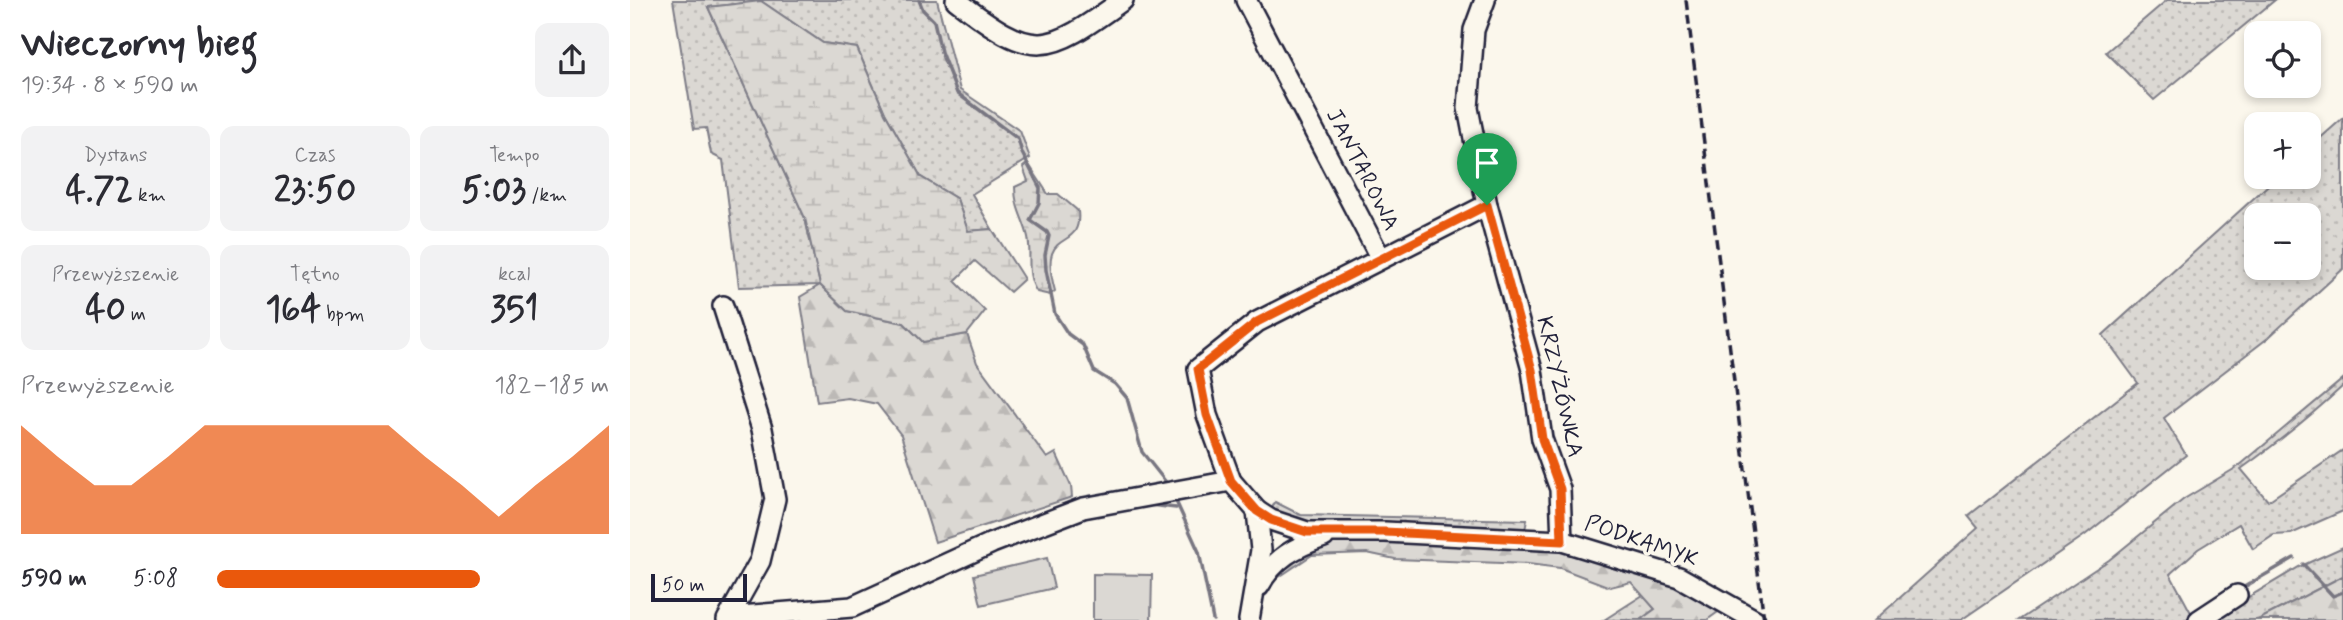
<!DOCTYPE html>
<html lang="pl">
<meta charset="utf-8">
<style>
:root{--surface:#fff;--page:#f2f2f3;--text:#2b2b33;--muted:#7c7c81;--accent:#ea580c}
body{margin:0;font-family:Mynerve,sans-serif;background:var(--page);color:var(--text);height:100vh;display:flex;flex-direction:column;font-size:26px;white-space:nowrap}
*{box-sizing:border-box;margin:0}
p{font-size:23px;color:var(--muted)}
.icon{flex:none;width:38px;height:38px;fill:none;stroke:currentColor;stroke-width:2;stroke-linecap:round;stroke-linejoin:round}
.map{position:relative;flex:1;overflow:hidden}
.details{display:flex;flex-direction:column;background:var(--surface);width:630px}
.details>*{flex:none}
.fabs{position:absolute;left:1614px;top:21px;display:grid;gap:14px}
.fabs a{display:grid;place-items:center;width:77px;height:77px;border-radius:14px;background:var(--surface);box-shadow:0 4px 10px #0003;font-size:35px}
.scale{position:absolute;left:21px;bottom:18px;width:96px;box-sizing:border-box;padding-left:7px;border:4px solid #22223b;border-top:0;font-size:19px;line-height:24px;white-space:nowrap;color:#22223b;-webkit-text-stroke:5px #fbf7ec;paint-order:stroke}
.pin{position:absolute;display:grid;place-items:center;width:60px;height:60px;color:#fff;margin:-72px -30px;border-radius:50% 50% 50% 0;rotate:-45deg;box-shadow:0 0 7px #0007}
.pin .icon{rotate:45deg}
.round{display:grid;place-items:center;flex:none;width:74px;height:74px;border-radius:14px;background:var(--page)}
.headline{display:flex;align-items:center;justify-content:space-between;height:119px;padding:0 21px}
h1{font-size:38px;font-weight:800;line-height:52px}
.stats{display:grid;grid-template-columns:repeat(3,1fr);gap:10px;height:119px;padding:7px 21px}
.stats div{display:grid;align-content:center;border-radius:14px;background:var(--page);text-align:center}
.stats b{font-size:35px;font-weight:800}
.stats small{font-size:19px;font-weight:400}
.stats p{font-size:19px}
.chart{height:196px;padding:14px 21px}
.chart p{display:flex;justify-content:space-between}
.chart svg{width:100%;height:126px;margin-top:7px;fill:var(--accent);opacity:.7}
ul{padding:0 21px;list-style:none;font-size:23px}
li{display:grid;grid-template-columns:112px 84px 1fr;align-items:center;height:52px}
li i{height:18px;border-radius:9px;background:var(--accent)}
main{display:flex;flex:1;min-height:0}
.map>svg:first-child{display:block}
.grass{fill:url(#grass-dots);stroke:#7e7d87;stroke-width:2;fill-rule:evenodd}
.forest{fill:url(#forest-firs);stroke:#7e7d87;stroke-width:2}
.wetland{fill:url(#wetland-marsh);stroke:#7e7d87;stroke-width:2}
.garden{fill:#dbd8d3;stroke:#7e7d87;stroke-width:2}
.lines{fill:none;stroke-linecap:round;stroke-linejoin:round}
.stream{stroke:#787681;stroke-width:3.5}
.minor-casing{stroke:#22223b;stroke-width:24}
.minor{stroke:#fbf7ec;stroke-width:19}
.rail{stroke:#22223b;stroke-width:3.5;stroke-dasharray:10 5;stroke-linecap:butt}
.route-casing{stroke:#fff;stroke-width:14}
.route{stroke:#ea580c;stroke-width:9}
.labels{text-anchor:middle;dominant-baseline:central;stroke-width:7;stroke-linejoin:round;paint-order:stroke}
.street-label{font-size:23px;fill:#22223b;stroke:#fbf7ec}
</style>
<main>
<section class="details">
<div class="headline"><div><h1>Wieczorny bieg</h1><p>19:34 · 8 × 590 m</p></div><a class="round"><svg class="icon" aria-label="share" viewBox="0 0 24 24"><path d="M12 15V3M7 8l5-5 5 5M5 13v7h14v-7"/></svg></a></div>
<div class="stats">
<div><p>Dystans</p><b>4.72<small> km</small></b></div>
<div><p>Czas</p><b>23:50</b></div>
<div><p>Tempo</p><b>5:03<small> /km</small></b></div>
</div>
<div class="stats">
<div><p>Przewyższenie</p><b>40<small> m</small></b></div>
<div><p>Tętno</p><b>164<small> bpm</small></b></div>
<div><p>kcal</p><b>351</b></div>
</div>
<div class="chart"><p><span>Przewyższenie</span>182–185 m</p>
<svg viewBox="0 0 160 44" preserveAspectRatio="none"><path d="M0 44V6L10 17L20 27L30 27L40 17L50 6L60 6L70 6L80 6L90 6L100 6L110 17L120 27L130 38L140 27L150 17L160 6V44z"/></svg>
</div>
<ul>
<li><b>590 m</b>5:08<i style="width:67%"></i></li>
</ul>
</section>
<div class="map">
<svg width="1713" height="620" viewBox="0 0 1713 620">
<defs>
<pattern id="grass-dots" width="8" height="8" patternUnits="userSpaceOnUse" patternTransform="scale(1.75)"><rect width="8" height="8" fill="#dbd8d3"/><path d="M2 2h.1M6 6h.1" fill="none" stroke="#bcb9b6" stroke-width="1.8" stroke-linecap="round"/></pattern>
<pattern id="forest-firs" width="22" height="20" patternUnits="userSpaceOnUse" patternTransform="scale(1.75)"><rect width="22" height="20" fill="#dbd8d3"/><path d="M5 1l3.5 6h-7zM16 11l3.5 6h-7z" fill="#bcb9b6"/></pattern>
<pattern id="wetland-marsh" width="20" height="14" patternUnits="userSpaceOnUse" patternTransform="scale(1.75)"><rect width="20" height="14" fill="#dbd8d3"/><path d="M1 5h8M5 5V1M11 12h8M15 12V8" fill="none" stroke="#bcb9b6"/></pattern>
</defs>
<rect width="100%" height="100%" fill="#fbf7ec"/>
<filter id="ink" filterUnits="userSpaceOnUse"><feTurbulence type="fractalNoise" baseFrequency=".0143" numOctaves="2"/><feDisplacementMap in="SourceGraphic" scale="14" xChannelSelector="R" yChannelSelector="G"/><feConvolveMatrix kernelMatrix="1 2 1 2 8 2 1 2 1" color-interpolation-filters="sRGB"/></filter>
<g filter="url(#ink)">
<g class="grass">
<polygon points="43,0 307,0 330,90 390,131 400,158 342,194 362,229 338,231 327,199 291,177 255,113 227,48 193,43 131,1 78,7 175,218 190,285 109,287 93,160 81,154 76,128 64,129"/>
<polygon points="1537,0 1645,0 1524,100 1476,52"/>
<path d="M1713,118V269L1638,338L1534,418L1556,455L1455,535L1331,620H1245L1348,528L1338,516L1508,383L1473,335L1647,177H1678V149ZM1626,215H1678V268H1626Z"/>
<path d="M1713,379V386C1681,416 1647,443 1611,469L1638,501L1713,450V511L1661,534L1644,535L1623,549L1609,524L1568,549L1540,574L1565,620H1389L1479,560L1554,499L1609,466Z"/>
<polygon points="645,502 671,515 897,520 895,530 680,524 662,520 642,508"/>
<polygon points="1713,547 1713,576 1628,620 1580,620 1669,567"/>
<polygon points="1013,595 1025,609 1010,620 974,620"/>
</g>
<g class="forest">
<polygon points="190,285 217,311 274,323 293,342 337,334 347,363 417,458 426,453 441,486 442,497 305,542 271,435 247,404 218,398 187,402 170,297"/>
<polygon points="757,539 931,547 1053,588 1088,612 1077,620 1010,620 1025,609 1001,582 980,587 930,568 898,564 765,559 737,553 682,555 646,579 647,568 680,544"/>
<polygon points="1713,576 1713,620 1628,620"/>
</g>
<g class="wetland">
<polygon points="131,1 193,43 227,48 255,113 291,177 327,199 338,231 362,229 394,279 380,292 345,261 325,281 355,311 337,334 293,342 274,323 217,311 190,285 175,218 78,7"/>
<path d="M398,163L418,194H428L448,211C453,255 406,223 425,291L420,295L407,292C395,274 402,257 398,237C393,217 385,209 385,187L398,181L393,167Z"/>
</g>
<g class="garden">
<polygon points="417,558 424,588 351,605 344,575"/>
<polygon points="463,574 522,575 521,620 463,620"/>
</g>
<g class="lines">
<g class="stream">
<polyline points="289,0 293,10 304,21 311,52 327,93 388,139 392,153 410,188 409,203 400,220 417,232 419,236 415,255 416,270 425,314 438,334 453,345 464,371 485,384 497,398 512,452 539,486"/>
<polyline points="545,499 569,552 583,620"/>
<polyline points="520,505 546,508"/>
<polyline points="1673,564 1703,596 1713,592"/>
<polyline points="1609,590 1664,558"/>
</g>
<g class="minor-casing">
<g id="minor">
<path d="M326,0C405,61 415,56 493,0"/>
<polyline points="616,0 750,257"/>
<polyline points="855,0 844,30 838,108 857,205 902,370 912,439 930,489 932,541"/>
<polyline points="93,306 132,429 145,499 130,561 97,620"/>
<polyline points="627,511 641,520 677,532 755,532 932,541 1049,577 1125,620"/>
<path d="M629,586C644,558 665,547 694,537"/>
<polyline points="104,620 110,616 222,607 362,543 453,508 601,481"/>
<polyline points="619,620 631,550 627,511 601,481 577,415 568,369 627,322 857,205"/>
<polyline points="1569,620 1607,595"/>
</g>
</g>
<use href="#minor" class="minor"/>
<polyline class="rail" points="1056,0 1134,620"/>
</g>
</g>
<g class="lines" filter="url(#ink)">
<g class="route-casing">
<polygon id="route" points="857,205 902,370 912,439 930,489 932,541 755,532 677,532 641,520 627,511 601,481 577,415 568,369 627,322"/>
</g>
<use href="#route" class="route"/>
</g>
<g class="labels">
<g class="street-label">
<text transform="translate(732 170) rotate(63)">JANTAROWA</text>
<text transform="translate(929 387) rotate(77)">KRZYŻÓWKA</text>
<text transform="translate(1011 542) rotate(19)">PODKAMYK</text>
</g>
</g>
</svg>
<div class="fabs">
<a><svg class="icon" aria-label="locate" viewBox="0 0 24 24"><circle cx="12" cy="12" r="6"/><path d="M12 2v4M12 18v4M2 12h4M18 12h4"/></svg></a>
<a>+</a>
<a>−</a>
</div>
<div class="scale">50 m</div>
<div class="pin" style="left:857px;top:205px;background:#1e9e55"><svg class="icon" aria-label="arrive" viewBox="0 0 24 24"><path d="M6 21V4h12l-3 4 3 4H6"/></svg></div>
</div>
</main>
